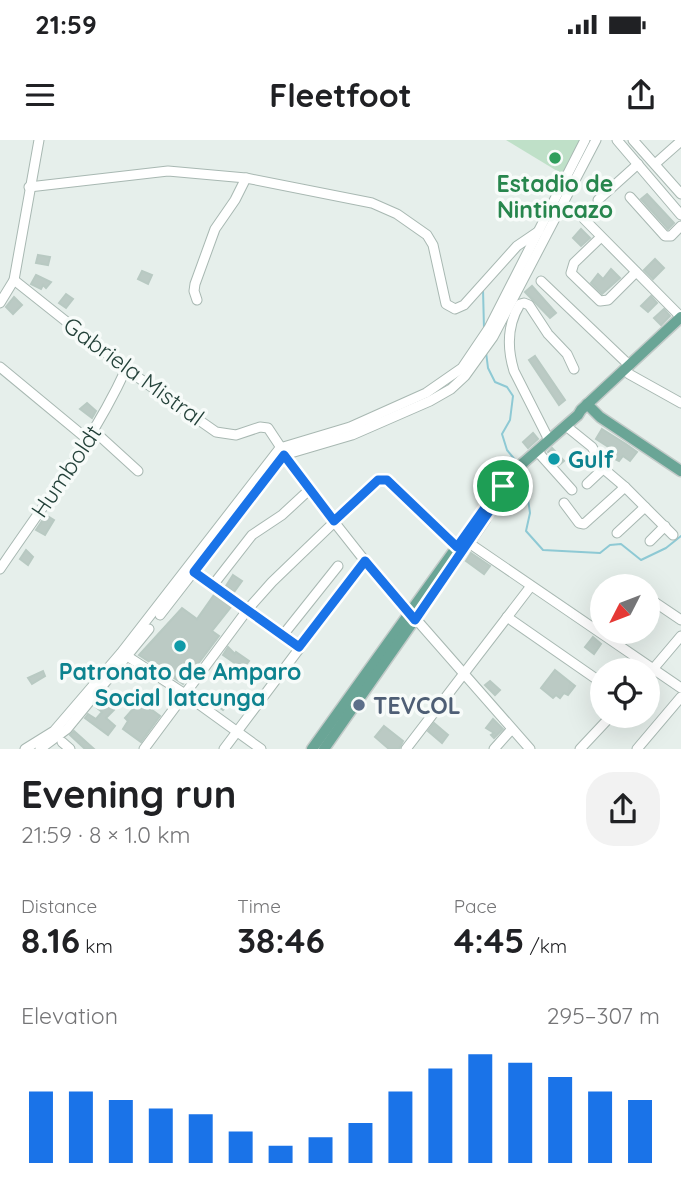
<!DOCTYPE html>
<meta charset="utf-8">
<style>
:root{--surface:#fff;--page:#f2f2f2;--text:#202124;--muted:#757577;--accent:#1a73e8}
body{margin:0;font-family:Quicksand,sans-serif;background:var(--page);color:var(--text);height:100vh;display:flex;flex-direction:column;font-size:26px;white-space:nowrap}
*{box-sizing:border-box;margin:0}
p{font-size:23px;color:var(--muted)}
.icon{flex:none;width:38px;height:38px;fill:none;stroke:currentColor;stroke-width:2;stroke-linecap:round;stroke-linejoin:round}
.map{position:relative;height:609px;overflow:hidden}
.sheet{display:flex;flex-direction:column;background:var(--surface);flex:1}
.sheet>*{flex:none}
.needle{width:46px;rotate:228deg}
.buttons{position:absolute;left:590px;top:434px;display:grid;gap:14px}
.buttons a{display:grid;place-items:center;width:70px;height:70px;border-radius:50%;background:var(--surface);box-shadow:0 7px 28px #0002;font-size:35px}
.pin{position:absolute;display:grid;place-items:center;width:60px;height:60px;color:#fff;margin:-30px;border:4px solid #fff;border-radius:50%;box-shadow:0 2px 7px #0007}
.round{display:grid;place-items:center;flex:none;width:74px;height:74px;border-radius:28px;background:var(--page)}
.overview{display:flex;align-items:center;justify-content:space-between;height:119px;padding:0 21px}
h1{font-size:38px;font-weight:700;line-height:52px}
.stats{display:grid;grid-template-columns:repeat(3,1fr);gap:10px;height:119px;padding:7px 21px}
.stats div{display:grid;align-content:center}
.stats b{font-size:35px;font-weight:700}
.stats small{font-size:19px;font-weight:400}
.stats p{font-size:19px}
.chart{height:196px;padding:14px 21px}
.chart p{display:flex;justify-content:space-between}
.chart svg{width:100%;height:126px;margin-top:7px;stroke:var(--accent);stroke-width:6}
.status{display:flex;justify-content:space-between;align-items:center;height:49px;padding:0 35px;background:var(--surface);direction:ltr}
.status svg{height:19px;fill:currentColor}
header{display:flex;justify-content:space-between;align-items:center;height:91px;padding:0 21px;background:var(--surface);font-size:32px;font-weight:700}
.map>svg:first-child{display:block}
.green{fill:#bfe0c8}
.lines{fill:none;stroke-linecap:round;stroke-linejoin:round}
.stream{stroke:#8ec9d4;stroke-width:2}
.building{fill:#bbcac4;stroke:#b8c9c2;stroke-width:2}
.minor-casing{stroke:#a8b8b2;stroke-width:11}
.major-casing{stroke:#c2cac8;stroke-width:13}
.minor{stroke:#fff;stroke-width:9}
.major{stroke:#6aa596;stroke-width:10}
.route-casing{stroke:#fff;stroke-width:14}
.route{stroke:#1a73e8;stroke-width:9}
.leisure-dot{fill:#2e9e5b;stroke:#f7fbf9;stroke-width:2.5}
.culture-dot{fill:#0f9aa8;stroke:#f7fbf9;stroke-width:2.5}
.service-dot{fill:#5c6f8a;stroke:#f7fbf9;stroke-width:2.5}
.labels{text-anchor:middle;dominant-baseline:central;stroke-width:7;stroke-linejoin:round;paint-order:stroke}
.leisure-label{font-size:23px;font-weight:bold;fill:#27864d;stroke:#f7fbf9}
.street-label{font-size:23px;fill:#24423a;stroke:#f7fbf9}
.culture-label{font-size:23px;font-weight:bold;fill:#0d838f;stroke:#f7fbf9;text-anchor:start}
.service-label{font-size:23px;font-weight:bold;fill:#4e5e75;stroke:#f7fbf9;text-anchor:start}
</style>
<div class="status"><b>21:59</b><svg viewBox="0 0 49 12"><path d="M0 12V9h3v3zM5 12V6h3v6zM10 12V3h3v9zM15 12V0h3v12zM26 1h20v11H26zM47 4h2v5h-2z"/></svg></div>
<header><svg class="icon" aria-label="menu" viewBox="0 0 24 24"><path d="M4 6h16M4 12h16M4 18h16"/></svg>Fleetfoot<svg class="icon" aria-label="share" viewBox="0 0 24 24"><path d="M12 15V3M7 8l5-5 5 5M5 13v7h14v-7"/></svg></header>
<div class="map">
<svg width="681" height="609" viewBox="0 0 681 609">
<rect width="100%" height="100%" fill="#e6efeb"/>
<polygon class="green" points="506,0 585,0 567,37"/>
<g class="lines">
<g class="stream">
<polyline points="483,149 484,189"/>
<polyline points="486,212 488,228 495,242 507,247 513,256 510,280 502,294 507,310 516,321"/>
<polyline points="524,331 530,373 526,391 543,410 600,413 610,405 621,404 641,420 666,408 681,396"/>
</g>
</g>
<g class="building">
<polygon points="647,54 674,83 668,89 641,59"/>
<polygon points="581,89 590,98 581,106 573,98"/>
<polygon points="38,115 50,117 48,125 36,123"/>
<polygon points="655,119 664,128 653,139 644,130"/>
<polygon points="611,129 620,138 602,154 591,143 598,134 603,139"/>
<polygon points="142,131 152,135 148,144 138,139"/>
<polygon points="36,135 51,142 46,148 43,145 41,149 31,144"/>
<polygon points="532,146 556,173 550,178 525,152"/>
<polygon points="66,154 73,159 66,168 59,163"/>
<polygon points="651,156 657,163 648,172 641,166"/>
<polygon points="14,157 22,165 13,174 6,167"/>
<polygon points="664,169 670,176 661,185 654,178"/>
<polygon points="535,216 565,260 559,265 529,220"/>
<polygon points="87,263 96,271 92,278 80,269"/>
<polygon points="602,289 626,304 637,312 630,321 623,316 619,321 609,316 613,310 596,299"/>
<polygon points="533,293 538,299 528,308 523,302"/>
<polygon points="552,308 564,321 559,325 548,312"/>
<polygon points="46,375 54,380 45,395 36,390"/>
<polygon points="26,410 33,417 28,425 20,419"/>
<polygon points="471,413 490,426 484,434 466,421"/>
<polygon points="233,435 242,441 234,452 226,446"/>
<polygon points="214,455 231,467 212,491 219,496 183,544 139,515 182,468 197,479"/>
<polygon points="593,497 601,504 594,514 585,507"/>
<polygon points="228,507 235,514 236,512 249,521 243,529 223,515"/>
<polygon points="555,530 575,546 568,555 564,553 560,558 556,555 553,558 541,548"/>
<polygon points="43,531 45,536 32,544 28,538"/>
<polygon points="490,541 500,550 495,555 485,545"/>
<polygon points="226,551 235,557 223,570 216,565"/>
<polygon points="101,561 114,570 106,578 115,586 108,595 85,578 88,574 96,579 102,572 96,567"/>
<polygon points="140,561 160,576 141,602 123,589 128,581 125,578"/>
<polygon points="493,579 503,589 494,598 491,595 494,593 486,588"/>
<polygon points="434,583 448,595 442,603 428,591"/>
<polygon points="384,586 403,601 399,609 389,609 375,597"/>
<polygon points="74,591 94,609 85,609 70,595"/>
</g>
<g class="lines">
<g class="minor-casing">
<g id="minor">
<polyline points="617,0 681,75"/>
<polyline points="633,0 681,54"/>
<polyline points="655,24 681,1"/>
<polyline points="29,47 168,31 246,38 372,63 397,74 427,95 433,105 446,164 455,169 464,165 517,106 539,91"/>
<polyline points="630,57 665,96 671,96 681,86"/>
<polyline points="598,60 638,24"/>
<polyline points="584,79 681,177"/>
<polyline points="601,97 574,123 571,133 600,161 608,160 636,132"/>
<polyline points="14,140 126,229 216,292 236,295 260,287 268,288 309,350 365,421 530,609"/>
<polyline points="541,141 629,225"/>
<polyline points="197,160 194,151 195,144 215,89 235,60 246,38"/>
<polyline points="0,163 14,140 39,0"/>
<polyline points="0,227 87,299"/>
<polyline points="629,234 681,263"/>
<polyline points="93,290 138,331"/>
<path d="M549,300L514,231C507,208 507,185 520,164L524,163L529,165L548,194L567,214L574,229"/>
<polyline points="537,311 572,350"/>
<polyline points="587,344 604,328"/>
<polyline points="625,347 673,395"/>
<polyline points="564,363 579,383 584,384 625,347 605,330 592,307 566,286"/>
<polyline points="617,393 645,367"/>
<polyline points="650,401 665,386"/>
<polyline points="469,403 681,548"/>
<path d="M0,429C44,364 93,301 126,229"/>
<polyline points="194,432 299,507"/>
<polyline points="213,445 252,395 282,375 309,350"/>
<polyline points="650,459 681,480"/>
<polyline points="160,475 284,315 352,295 430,261 451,249 465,236 493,197 596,0"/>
<polyline points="507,477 602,543"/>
<polyline points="283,495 338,426"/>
<polyline points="127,516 185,554 261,609"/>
<polyline points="648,535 681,496"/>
<polyline points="62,602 70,609"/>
<polyline points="25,609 54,591 121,513 280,308 350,287 426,253 462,228 489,188 585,0"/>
<polyline points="40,609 67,589 149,489"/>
<polyline points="144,609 248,469 272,442 378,340 387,340 393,344 457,407"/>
<polyline points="224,609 365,421"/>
<polyline points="406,609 531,446"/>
<polyline points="494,609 511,590"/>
<polyline points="580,609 611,576"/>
<polyline points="637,609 681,557"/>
</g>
</g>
<g class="major-casing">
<g id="major">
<polyline points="587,264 600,277 681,331"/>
<polyline points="312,609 499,348 504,346 523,323 578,275 581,270 681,177"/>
<polyline points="324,609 485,379"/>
</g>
</g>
<use href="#minor" class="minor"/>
<use href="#major" class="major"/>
</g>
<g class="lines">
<g class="route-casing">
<polygon id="route" points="284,315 334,381 378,340 387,340 457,407 499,348 503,346 503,351 415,480 365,421 299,507 194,432"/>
</g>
<use href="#route" class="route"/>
</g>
<circle class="leisure-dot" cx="555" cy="18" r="7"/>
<g class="culture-dot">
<circle cx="554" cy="319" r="7"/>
<circle cx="180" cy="506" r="7"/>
</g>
<circle class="service-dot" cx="359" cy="565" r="7"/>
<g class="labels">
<g class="leisure-label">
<text x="555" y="43">Estadio de<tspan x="555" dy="26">Nintincazo</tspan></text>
</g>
<g class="street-label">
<text transform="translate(134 231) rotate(36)">Gabriela Mistral</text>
<text transform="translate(66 331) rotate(-56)">Humboldt</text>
</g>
<g class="culture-label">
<text x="568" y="319">Gulf</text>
<text x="180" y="531" text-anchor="middle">Patronato de Amparo<tspan x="180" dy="26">Social latcunga</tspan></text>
</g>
<g class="service-label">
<text x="373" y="565">TEVCOL</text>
</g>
</g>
</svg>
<div class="buttons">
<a><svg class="needle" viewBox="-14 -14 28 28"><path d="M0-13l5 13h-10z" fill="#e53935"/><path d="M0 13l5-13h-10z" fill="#757577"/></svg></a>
<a><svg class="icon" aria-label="locate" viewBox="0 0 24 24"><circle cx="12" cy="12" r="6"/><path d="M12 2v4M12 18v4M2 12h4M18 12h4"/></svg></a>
</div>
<div class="pin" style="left:503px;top:346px;background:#1e9e55"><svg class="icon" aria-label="arrive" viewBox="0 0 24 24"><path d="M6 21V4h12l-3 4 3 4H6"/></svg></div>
</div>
<section class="sheet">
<div class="overview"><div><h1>Evening run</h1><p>21:59 · 8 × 1.0 km</p></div><a class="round"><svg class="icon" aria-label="share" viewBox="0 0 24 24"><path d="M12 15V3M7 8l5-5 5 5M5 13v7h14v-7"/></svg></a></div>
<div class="stats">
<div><p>Distance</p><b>8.16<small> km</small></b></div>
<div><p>Time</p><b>38:46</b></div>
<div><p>Pace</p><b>4:45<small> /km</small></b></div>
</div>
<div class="chart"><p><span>Elevation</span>295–307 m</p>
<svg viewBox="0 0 160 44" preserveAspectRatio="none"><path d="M5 44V19M15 44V19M25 44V22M35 44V25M45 44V27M55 44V33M65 44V38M75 44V35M85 44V30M95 44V19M105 44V11M115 44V6M125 44V9M135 44V14M145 44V19M155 44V22"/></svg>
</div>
</section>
